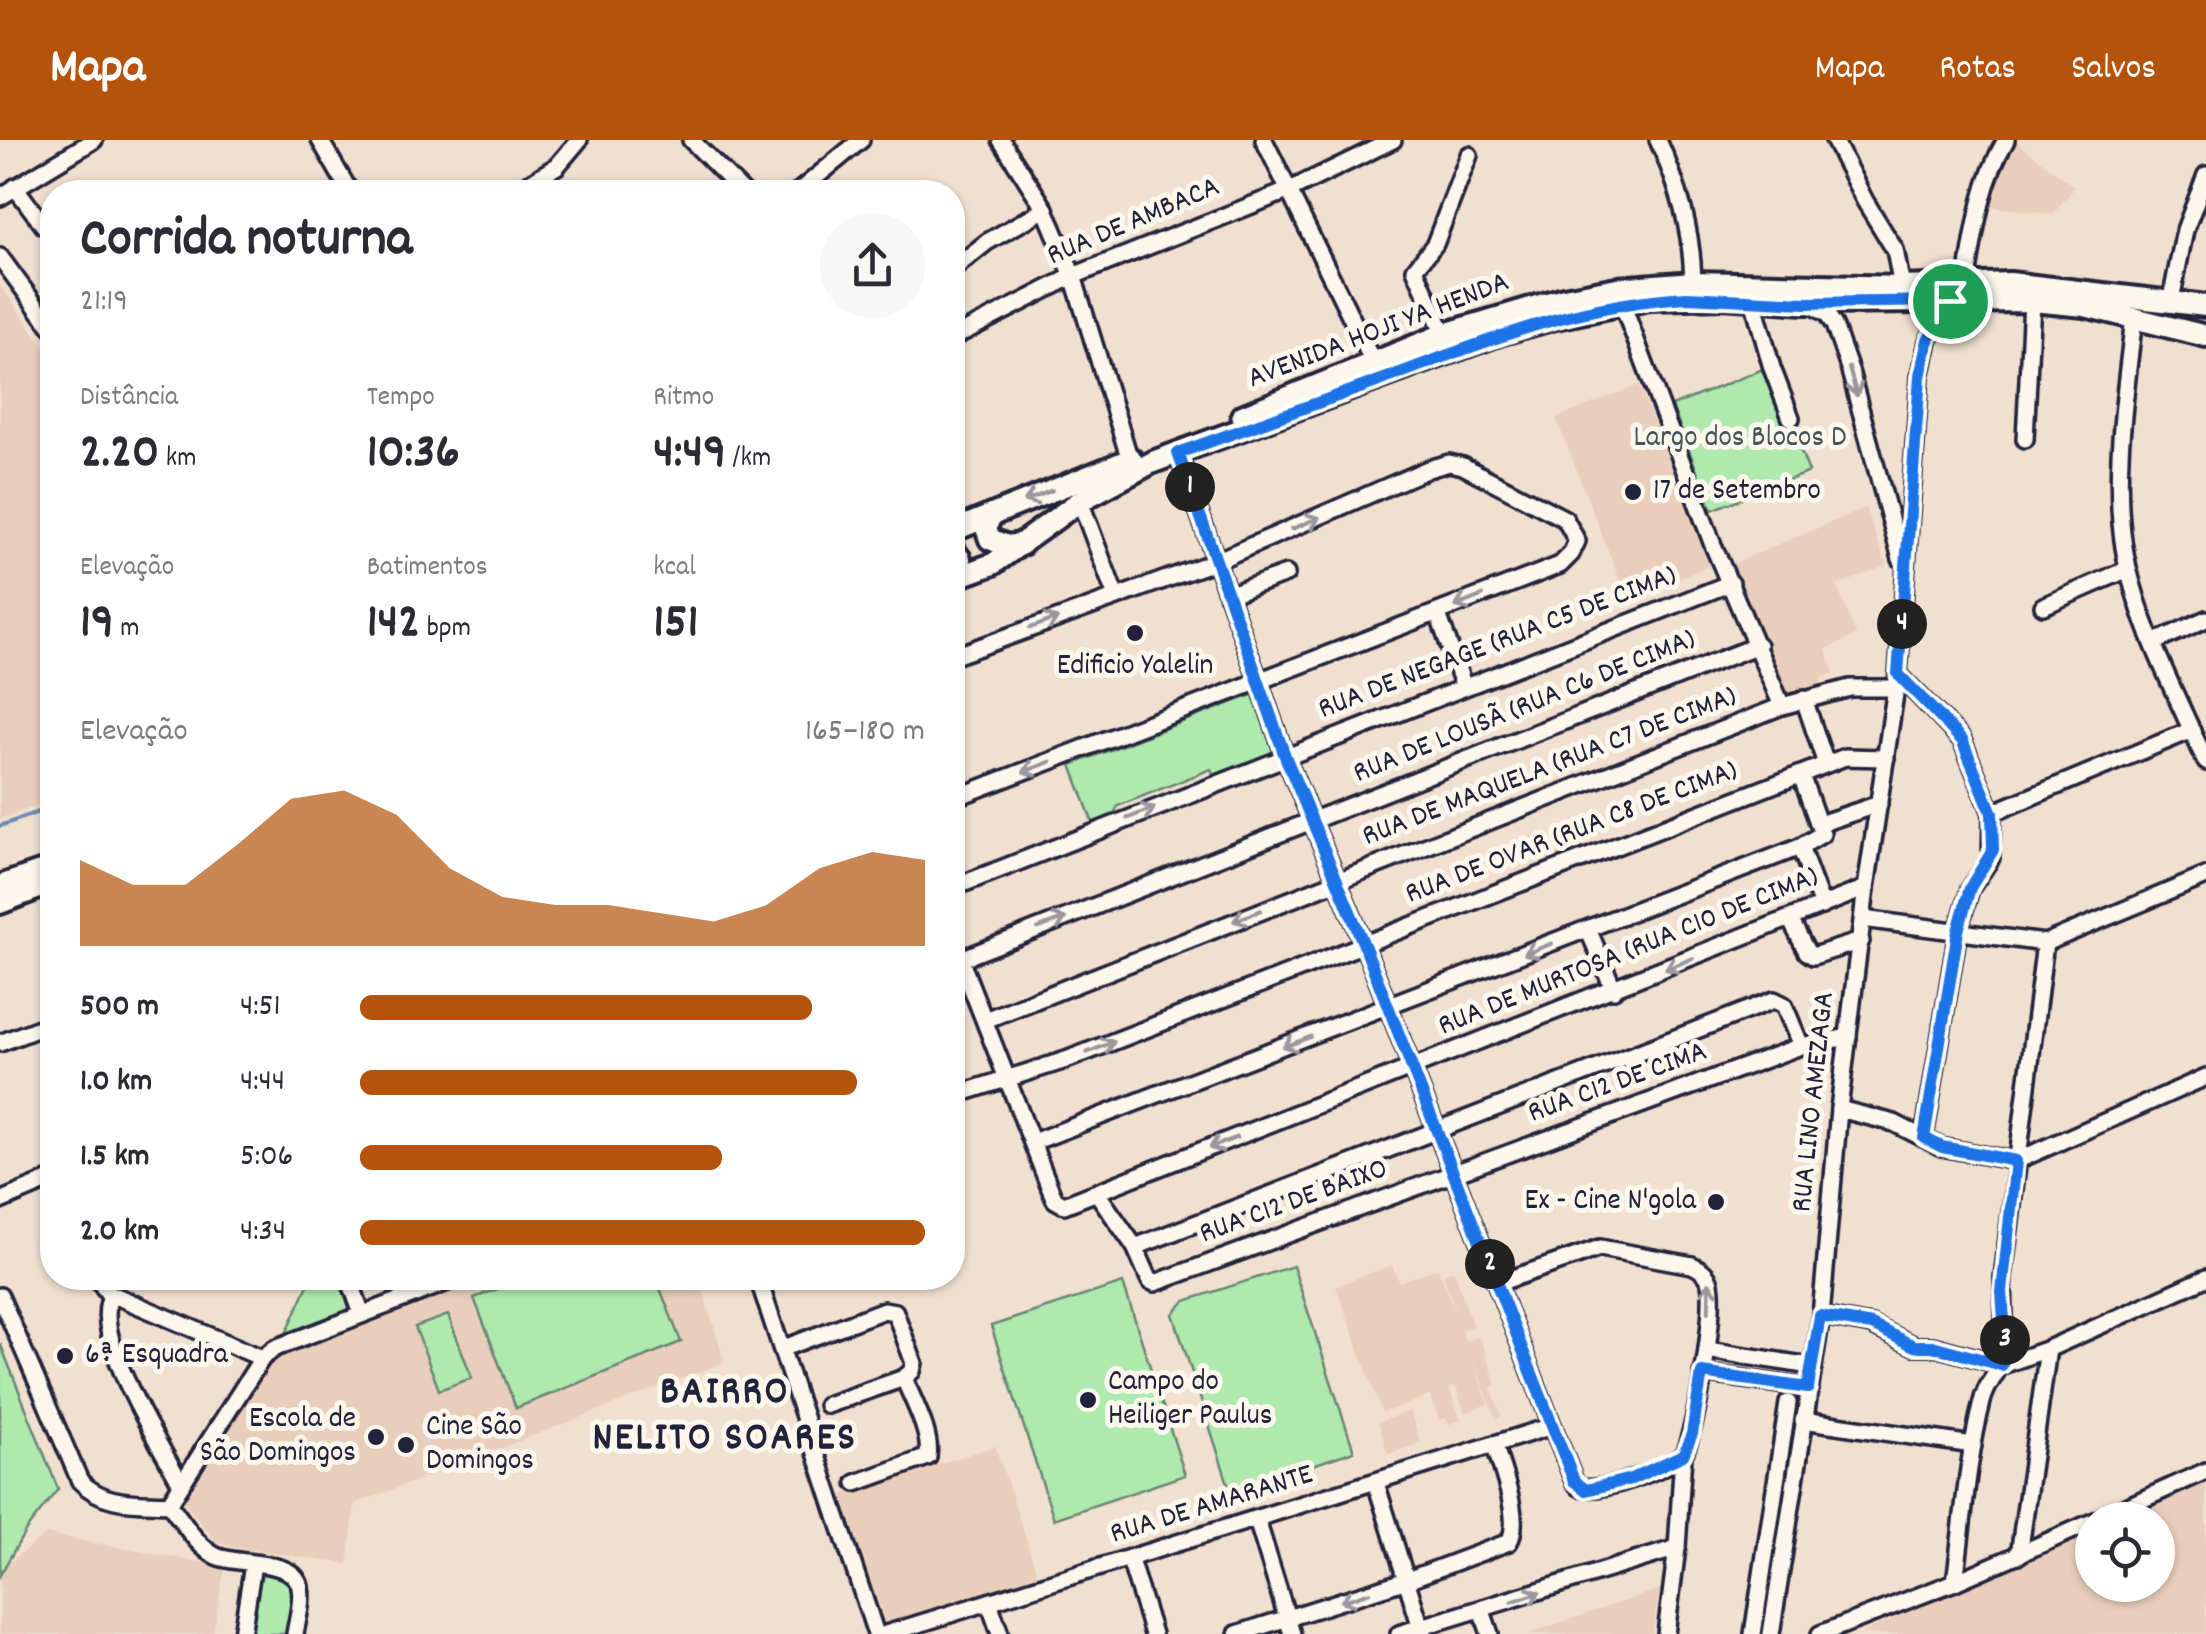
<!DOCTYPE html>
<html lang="pt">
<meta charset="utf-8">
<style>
:root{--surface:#fff;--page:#f7f7f7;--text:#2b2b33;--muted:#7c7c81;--accent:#b45309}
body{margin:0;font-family:Dekko,sans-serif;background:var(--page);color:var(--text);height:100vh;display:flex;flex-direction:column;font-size:38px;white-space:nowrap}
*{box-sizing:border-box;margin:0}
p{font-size:32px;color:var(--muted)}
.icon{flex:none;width:55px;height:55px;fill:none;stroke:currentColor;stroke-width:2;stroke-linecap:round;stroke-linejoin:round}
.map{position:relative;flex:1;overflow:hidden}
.panel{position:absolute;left:40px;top:40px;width:925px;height:1110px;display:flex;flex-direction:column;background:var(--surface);border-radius:40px;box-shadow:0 2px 8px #0004}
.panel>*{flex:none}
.controls{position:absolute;left:2075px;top:1362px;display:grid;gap:20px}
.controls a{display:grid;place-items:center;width:100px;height:100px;border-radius:50%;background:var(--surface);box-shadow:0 2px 8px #0004;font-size:50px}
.pin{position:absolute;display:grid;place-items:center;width:85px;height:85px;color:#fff;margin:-42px;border:5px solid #fff;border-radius:50%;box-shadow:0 2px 10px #0007}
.km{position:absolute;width:50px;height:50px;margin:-25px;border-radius:50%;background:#222;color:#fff;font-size:28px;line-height:50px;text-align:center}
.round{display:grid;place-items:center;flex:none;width:105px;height:105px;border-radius:52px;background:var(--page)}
.overview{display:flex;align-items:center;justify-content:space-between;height:170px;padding:0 40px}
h1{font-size:55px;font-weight:800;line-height:75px}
.figures{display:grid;grid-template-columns:repeat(3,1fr);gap:15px;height:170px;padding:10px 40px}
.figures div{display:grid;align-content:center}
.figures b{font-size:50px;font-weight:800}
.figures small{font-size:28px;font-weight:400}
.figures p{font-size:28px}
.chart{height:280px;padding:20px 40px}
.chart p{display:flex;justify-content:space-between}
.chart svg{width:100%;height:180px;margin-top:10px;fill:var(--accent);opacity:.7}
ul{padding:0 40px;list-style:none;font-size:32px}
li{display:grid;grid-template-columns:160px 120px 1fr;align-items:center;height:75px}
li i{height:25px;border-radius:12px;background:var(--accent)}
header{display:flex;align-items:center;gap:60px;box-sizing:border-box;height:140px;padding:0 50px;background:var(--accent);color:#fff}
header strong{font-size:48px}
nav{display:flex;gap:55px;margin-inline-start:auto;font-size:35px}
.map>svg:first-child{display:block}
.built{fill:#eacebc}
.green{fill:#aee9ae;stroke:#688674;stroke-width:2.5}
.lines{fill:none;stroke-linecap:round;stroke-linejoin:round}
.stream{stroke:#6c8caf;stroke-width:4}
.minor-casing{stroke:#22223b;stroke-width:22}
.major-casing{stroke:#22223b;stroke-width:28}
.minor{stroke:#fbf7ec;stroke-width:15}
.major{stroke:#fbf7ec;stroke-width:20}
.oneway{stroke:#99979c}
.route-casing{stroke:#fff;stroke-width:20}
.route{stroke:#1a73e8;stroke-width:12}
.poi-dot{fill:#22223b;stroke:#fbf7ec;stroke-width:4}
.labels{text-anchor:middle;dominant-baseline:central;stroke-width:10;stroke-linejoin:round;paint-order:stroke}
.street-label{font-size:30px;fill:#22223b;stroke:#fbf7ec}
.park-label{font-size:30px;fill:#455458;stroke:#fbf7ec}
.poi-label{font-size:30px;fill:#22223b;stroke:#fbf7ec;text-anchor:start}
.district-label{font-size:40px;font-weight:bold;letter-spacing:2.5px;fill:#22223b;stroke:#fbf7ec}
</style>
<header>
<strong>Mapa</strong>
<nav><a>Mapa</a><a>Rotas</a><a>Salvos</a></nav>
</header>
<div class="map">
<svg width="2206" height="1494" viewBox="0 0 2206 1494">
<rect width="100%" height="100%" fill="#f1dfd0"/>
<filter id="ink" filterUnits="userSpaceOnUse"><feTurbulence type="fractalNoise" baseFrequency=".01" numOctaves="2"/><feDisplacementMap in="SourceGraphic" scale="20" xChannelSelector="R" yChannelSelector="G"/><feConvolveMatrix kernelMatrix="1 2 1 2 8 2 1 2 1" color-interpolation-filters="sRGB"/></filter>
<g filter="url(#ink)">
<g class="built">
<polygon points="2014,0 2075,47 2053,74 1984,66"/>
<polygon points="0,145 52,217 52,660 0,679"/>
<polygon points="1639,245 1710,425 1627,459 1556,278"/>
<polygon points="1865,368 1887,425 1837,446 1856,495 1826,510 1834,533 1820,539 1824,549 1809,555 1808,550 1789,559 1787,552 1782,553 1732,424"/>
<polygon points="1392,1125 1399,1142 1438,1128 1458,1179 1443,1134 1454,1130 1473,1186 1461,1190 1466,1201 1479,1196 1497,1245 1491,1248 1502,1276 1496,1279 1472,1218 1488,1264 1465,1273 1455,1245 1449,1248 1461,1280 1449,1284 1446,1278 1439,1280 1430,1256 1382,1273 1336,1146"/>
<polygon points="481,1138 699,1138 725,1222 355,1364 348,1424 232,1407 219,1403 209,1393 182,1359 271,1224 294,1209"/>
<polygon points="1410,1271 1421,1303 1388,1314 1378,1282"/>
<polygon points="995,1306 1038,1435 881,1485 841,1355"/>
<polygon points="2206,1341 2206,1494 1859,1494 2092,1391 2092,1445 2158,1445 2158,1380 2117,1380"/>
<polygon points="46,1394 225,1427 213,1494 0,1494 0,1437 4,1427"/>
<polygon points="1660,1449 1652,1494 1527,1494"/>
</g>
<g class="green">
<polygon points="1768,227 1809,332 1712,370 1672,266"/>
<polygon points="1257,553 1280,615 1216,640 1211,629 1118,666 1111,680 1094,686 1071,625"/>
<polygon points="1293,1126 1354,1311 1231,1353 1173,1174 1185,1161"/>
<polygon points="311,1138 342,1138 354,1172 285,1196"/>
<polygon points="526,1138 656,1138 681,1202 516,1268 474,1158"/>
<polygon points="1123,1143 1185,1335 1054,1379 991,1186"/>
<polygon points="448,1175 472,1238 439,1250 415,1187"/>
<polygon points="0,1203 58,1349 26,1390 0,1435"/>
<path d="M257,1432C304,1435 297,1458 291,1494H248Z"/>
</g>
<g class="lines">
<polyline class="stream" points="0,686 41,671"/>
<g class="minor-casing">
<g id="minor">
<polyline points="320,0 350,52"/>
<polyline points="691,0 743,52"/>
<polyline points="1001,0 1045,69 1073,136 1130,320"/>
<polyline points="1264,0 1374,224"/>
<path d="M1658,0C1679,47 1692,90 1693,142"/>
<polyline points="1834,0 1865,61 1895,110 1902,147"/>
<polyline points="15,47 44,86 52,91"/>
<polyline points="515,52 557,26 579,0"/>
<polyline points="798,52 861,0"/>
<polyline points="0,57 94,0"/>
<polyline points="0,117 52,188"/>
<polyline points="952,130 987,102 1045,69"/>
<path d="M1966,145C1974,96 1980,43 2006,0"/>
<polyline points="1753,160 1772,228 1791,278"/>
<polyline points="2171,160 2185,90 2206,35"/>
<polyline points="1809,164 1827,174 1834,185 1850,231 1901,419"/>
<polyline points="1623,166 1713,405 1782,566"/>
<path d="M2134,177C2126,252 2112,332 2124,407C2135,478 2177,556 2206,622"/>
<polyline points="1444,194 1415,129 1435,104 1469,15"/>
<polyline points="952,198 1073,136 1290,50 1393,0"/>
<polyline points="2025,299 2032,161"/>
<path d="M1178,313L1285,616L1364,805L1574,1341L1579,1347C1602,1354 1663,1330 1683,1315C1696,1292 1718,1164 1709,1140C1706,1132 1699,1128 1692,1125L1600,1108L1498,1143"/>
<polyline points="1080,361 1116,457"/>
<polyline points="1228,455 1286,434"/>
<polyline points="2043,466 2128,429"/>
<polyline points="1438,474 1464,547"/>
<polyline points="2155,502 2206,479"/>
<polyline points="952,517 1216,421 1428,329 1449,323 1463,326 1565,379 1577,401 1571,414 1560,425 952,659"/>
<polyline points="1898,534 1962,600 1992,673 1991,718 1970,749 1958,791 1924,998"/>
<polyline points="1804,559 1826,624"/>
<polyline points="1992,673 2192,590"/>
<polyline points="1819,684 1879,664"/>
<polyline points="1800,707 1822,766"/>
<polyline points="952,748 1731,443"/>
<polyline points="1790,779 1807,812 1813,816 1861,801"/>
<polyline points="1863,779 2045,803 2206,736"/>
<polyline points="1588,789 1614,850"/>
<polyline points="952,798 1051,1051 1055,1060 1064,1065 1866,748"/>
<polyline points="961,819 1758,505"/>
<polyline points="985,880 1782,566 1850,548 1896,548"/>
<polyline points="0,903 52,883"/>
<polyline points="952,956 1066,920 1845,617 1886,618"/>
<polyline points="1839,969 1894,983 1941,1007 2016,1021 2206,937"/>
<polyline points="1033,1002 1800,707 1822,694 1801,635"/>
<polyline points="1097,1053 1135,1107 1150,1141 1155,1143 1801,906 1848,897"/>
<polyline points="0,1061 52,1039"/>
<polyline points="1135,1107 1774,860 1784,865 1801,906"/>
<polyline points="97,1138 111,1157"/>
<polyline points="349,1138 362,1174"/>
<polyline points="758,1138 876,1494"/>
<path d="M0,1156L80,1341C104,1366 136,1362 169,1364C182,1380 197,1407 216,1416C238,1426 295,1418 300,1447C303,1462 297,1480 295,1494"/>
<path d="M111,1157C90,1195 161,1306 181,1344"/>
<polyline points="111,1157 116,1156 262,1218"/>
<polyline points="1821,1176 1871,1185 1914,1206 1932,1206 2003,1225 2048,1209 2206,1138"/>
<polyline points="784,1208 884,1170 895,1172 914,1223 912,1231 904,1238 827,1265"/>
<polyline points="1707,1210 1811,1226"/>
<polyline points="1702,1233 1807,1248"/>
<polyline points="1803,1280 1973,1305"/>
<path d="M856,1343L928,1317C932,1294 913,1261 904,1238"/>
<polyline points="1376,1343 1423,1494"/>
<polyline points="169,1364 262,1218 275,1208 458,1138"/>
<polyline points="1257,1380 1292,1494"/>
<polyline points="2097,1380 2206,1331"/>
<polyline points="2019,1415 2048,1209"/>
<polyline points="1130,1420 1153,1494"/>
<path d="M1955,1442C1963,1382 1967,1321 1982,1262C1986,1242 2001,1231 2005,1213L2003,1137L2045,803"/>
<polyline points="989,1462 1000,1494"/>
<polyline points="1482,1471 1490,1494"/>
<polyline points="242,1494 253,1424"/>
<polyline points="886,1494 1552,1286"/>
<path d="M1237,1494L1407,1440L1509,1402C1522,1380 1502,1329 1494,1304"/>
<polyline points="1399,1494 1677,1408"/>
<polyline points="1666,1494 1677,1408 1683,1315"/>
<polyline points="1753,1494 1788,1263"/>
<polyline points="1771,1494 1821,1176 1839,969 1866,748 1898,534 1920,237 1928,201 1950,161"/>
<polyline points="1820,1494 1955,1442 2092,1382"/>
</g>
</g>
<g class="major-casing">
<g id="major">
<polyline points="1242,276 1444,194 1564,158 1617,148 1693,142 1902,147 2010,143 2206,166"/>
<polyline points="991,375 986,388 990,399 1007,406 1022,404"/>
<polyline points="952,391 1131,319"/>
<polyline points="952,408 960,419 955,439"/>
<polyline points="952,439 993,424 1080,361 1153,322 1499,194 1555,178 1649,159 1723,157 1805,163 2032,161 2085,166 2206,196"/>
<polyline points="0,746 52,728"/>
<polyline points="0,763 52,743"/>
</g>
</g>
<use href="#minor" class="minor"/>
<use href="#major" class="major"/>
</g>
<defs><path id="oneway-shaft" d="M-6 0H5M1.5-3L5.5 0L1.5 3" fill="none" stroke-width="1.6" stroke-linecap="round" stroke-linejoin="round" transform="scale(2.5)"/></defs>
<g class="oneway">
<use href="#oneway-shaft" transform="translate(1853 242) rotate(74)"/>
<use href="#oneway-shaft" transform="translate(1038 356) rotate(158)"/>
<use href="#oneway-shaft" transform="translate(1306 383) rotate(-23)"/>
<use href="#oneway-shaft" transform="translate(1469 461) rotate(158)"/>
<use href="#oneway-shaft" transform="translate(1044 483) rotate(-20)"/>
<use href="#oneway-shaft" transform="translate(1037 627) rotate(159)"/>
<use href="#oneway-shaft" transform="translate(1141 673) rotate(-22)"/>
<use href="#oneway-shaft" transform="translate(1247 776) rotate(158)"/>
<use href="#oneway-shaft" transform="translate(1052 783) rotate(-21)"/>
<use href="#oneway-shaft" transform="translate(1538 809) rotate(158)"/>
<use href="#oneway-shaft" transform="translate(1679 824) rotate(158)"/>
<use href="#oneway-shaft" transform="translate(1297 902) rotate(159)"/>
<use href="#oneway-shaft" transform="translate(1101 907) rotate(-22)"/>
<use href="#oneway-shaft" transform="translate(1223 1003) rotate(158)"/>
<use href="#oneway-shaft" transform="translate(1709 1157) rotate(-89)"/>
<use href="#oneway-shaft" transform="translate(1355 1457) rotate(162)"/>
<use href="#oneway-shaft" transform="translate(1526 1457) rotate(-18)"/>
</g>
</g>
<g class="lines" filter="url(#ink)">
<g class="route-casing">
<path id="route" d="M1687,157L1805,163L1950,161L1928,200L1920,237L1898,534L1962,600L1992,673L1993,710L1970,748L1958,791L1924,998L1942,1007L2016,1021L2002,1152L2006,1207L2002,1225L1932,1206H1914L1872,1185L1820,1176L1808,1248L1702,1233L1692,1294L1683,1315L1631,1339L1586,1350L1574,1341L1364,805L1285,616L1178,313C1245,289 1312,265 1379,241C1481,203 1576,163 1687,157Z"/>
</g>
<use href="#route" class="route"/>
</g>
<g class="poi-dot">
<circle cx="1633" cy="352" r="10"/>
<circle cx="1135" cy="493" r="10"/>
<circle cx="1716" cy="1062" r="10"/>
<circle cx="65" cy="1216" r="10"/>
<circle cx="1088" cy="1260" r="10"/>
<circle cx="376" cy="1297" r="10"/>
<circle cx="406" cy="1305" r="10"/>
</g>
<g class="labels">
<g class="street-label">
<text transform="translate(1134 83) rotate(-23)">RUA DE AMBACA</text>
<text transform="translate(1379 192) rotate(-21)">AVENIDA HOJI YA HENDA</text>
<text transform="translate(1498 504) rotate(-21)">RUA DE NEGAGE (RUA C5 DE CIMA)</text>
<text transform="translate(1525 568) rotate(-22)">RUA DE LOUSÃ (RUA C6 DE CIMA)</text>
<text transform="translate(1550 628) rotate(-21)">RUA DE MAQUELA (RUA C7 DE CIMA)</text>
<text transform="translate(1572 694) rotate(-21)">RUA DE OVAR (RUA C8 DE CIMA)</text>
<text transform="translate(1629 813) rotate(-22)">RUA DE MURTOSA (RUA C10 DE CIMA)</text>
<text transform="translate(1618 944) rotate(-20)">RUA C12 DE CIMA</text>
<text transform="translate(1815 962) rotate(-84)">RUA LINO AMEZAGA</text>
<text transform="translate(1294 1063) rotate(-20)">RUA C12 DE BAIXO</text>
<text transform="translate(1212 1366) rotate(-17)">RUA DE AMARANTE</text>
</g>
<g class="park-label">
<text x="1740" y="299">Largo dos Blocos D</text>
</g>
<g class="poi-label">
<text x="1653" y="352">17 de Setembro</text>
<text x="1135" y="527" text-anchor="middle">Edificio Yalelin</text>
<text x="1696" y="1062" text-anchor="end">Ex - Cine N'gola</text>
<text x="85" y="1216">6ª Esquadra</text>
<text x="1108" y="1243">Campo do<tspan x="1108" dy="34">Heiliger Paulus</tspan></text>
<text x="356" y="1280" text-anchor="end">Escola de<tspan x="356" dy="34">São Domingos</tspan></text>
<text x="426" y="1288">Cine São<tspan x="426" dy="34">Domingos</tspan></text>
</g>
<g class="district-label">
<text x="725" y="1254">BAIRRO<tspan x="725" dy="46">NELITO SOARES</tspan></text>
</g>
</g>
</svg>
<div class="controls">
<a><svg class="icon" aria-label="locate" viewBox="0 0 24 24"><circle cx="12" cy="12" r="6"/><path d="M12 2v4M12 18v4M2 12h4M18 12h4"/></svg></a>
</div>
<div class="pin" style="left:1950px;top:161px;background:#1e9e55"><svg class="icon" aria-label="arrive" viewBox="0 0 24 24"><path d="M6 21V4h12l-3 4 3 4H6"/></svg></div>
<b class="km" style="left:1190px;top:347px">1</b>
<b class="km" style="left:1490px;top:1124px">2</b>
<b class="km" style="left:2005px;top:1200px">3</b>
<b class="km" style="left:1902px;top:484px">4</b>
<section class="panel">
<div class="overview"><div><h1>Corrida noturna</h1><p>21:19</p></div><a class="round"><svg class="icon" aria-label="share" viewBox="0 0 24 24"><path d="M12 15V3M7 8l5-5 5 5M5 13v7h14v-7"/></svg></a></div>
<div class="figures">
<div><p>Distância</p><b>2.20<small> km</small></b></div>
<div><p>Tempo</p><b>10:36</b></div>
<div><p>Ritmo</p><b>4:49<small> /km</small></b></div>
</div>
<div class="figures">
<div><p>Elevação</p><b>19<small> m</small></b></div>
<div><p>Batimentos</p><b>142<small> bpm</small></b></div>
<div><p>kcal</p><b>151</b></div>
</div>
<div class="chart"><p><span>Elevação</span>165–180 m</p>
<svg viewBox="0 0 160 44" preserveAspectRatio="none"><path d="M0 44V23L10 29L20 29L30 19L40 8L50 6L60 12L70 25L80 32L90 34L100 34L110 36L120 38L130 34L140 25L150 21L160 23V44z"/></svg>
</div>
<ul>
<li><b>500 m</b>4:51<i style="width:80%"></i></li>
<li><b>1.0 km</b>4:44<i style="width:88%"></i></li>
<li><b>1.5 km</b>5:06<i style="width:64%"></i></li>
<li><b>2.0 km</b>4:34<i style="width:100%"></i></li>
</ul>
</section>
</div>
